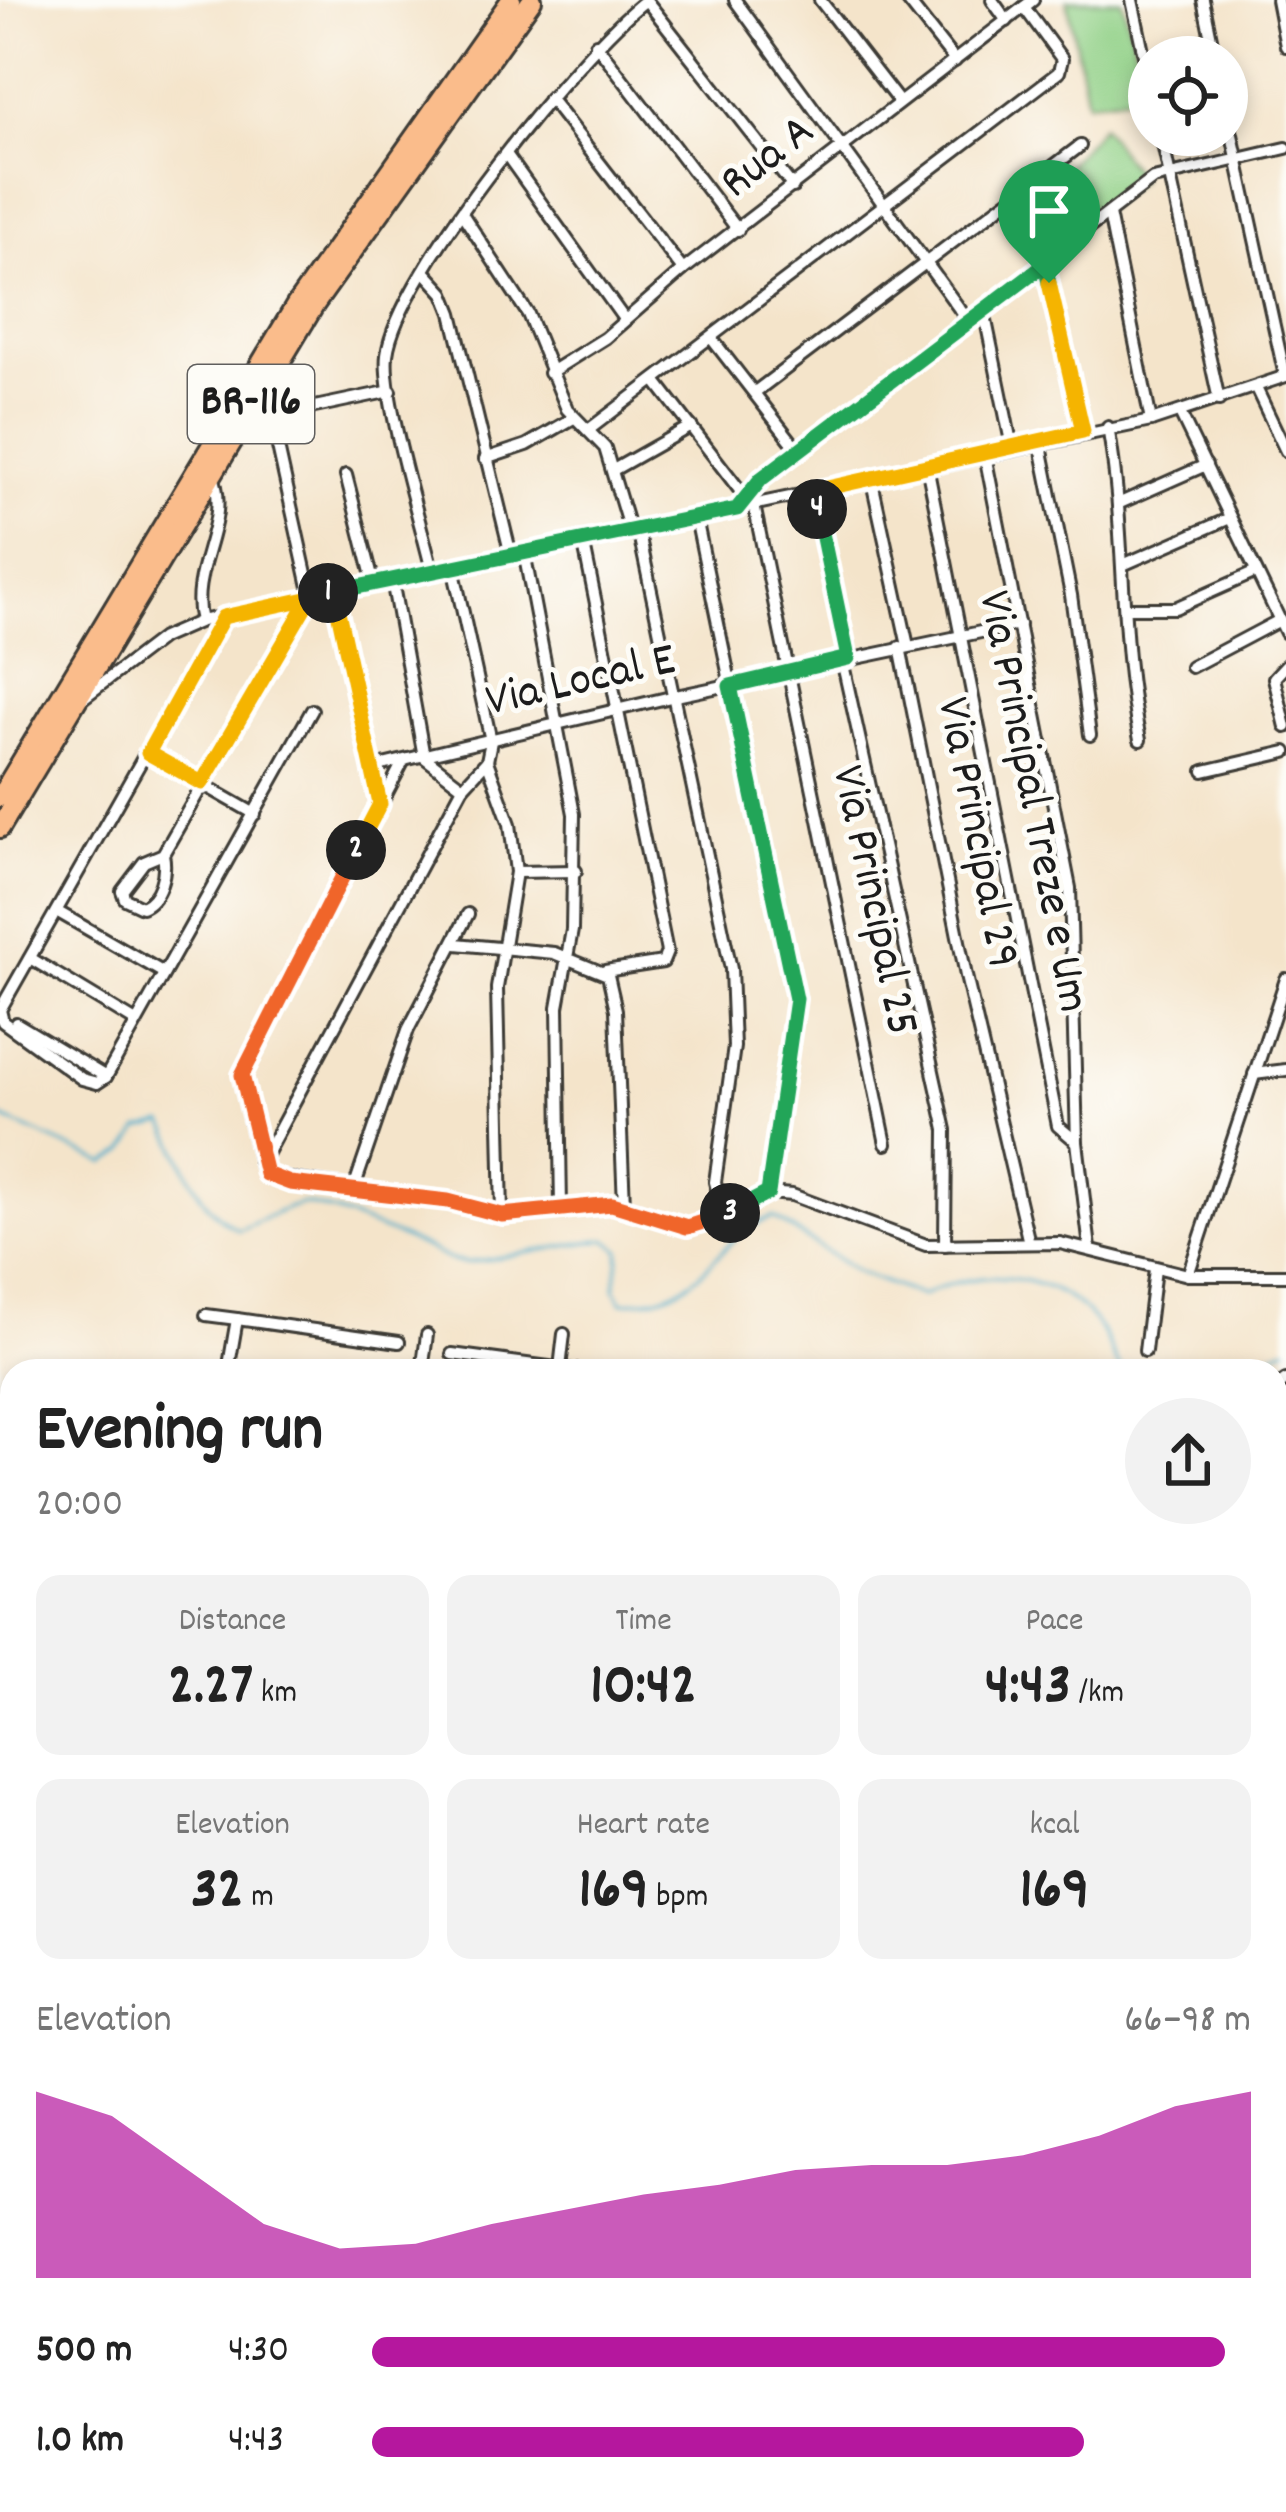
<!DOCTYPE html>
<meta charset="utf-8">
<style>
:root{--surface:#fff;--page:#f2f2f2;--text:#222;--muted:#767676;--accent:#b5179e}
body{margin:0;font-family:Dekko,sans-serif;background:var(--page);color:var(--text);height:100vh;display:flex;flex-direction:column;font-size:45px;white-space:nowrap}
*{box-sizing:border-box;margin:0}
p{font-size:39px;color:var(--muted)}
.icon{flex:none;width:66px;height:66px;fill:none;stroke:currentColor;stroke-width:2;stroke-linecap:round;stroke-linejoin:round}
.map{position:relative;flex:1;overflow:hidden}
.side{position:absolute;left:0px;top:1359px;width:1287px;height:1155px;display:flex;flex-direction:column;background:var(--surface);border-radius:36px 36px 0 0;box-shadow:0 6px 18px #0003}
.side>*{flex:none}
.controls{position:absolute;left:1128px;top:36px;display:grid;gap:24px}
.controls a{display:grid;place-items:center;width:120px;height:120px;border-radius:50%;background:var(--surface);box-shadow:0 6px 18px #0003;font-size:60px}
.pin{position:absolute;display:grid;place-items:center;width:102px;height:102px;color:#fff;margin:-123px -51px;border-radius:50% 50% 50% 0;rotate:-45deg;box-shadow:0 0 12px #0007}
.pin .icon{rotate:45deg}
.km{position:absolute;width:60px;height:60px;margin:-30px;border-radius:50%;background:#222;color:#fff;font-size:33px;line-height:60px;text-align:center}
.round{display:grid;place-items:center;flex:none;width:126px;height:126px;border-radius:63px;background:var(--page)}
.overview{display:flex;align-items:center;justify-content:space-between;height:204px;padding:0 36px}
h1{font-size:66px;font-weight:800;line-height:90px}
.stats{display:grid;grid-template-columns:repeat(3,1fr);gap:18px;height:204px;padding:12px 36px}
.stats div{display:grid;align-content:center;border-radius:24px;background:var(--page);text-align:center}
.stats b{font-size:60px;font-weight:800}
.stats small{font-size:33px;font-weight:400}
.stats p{font-size:33px}
.chart{height:336px;padding:24px 36px}
.chart p{display:flex;justify-content:space-between}
.chart svg{width:100%;height:216px;margin-top:12px;fill:var(--accent);opacity:.7}
ul{padding:0 36px;list-style:none;font-size:39px}
li{display:grid;grid-template-columns:192px 144px 1fr;align-items:center;height:90px}
li i{height:30px;border-radius:15px;background:var(--accent)}
.map>svg:first-child{display:block}
.green{fill:#90d086;stroke:#567651;stroke-width:3}
.lines{fill:none;stroke-linecap:round;stroke-linejoin:round}
.stream{stroke:#4cadcb;stroke-width:3}
.street-casing{stroke:#3c3a36;stroke-width:16}
.highway-casing{stroke:#3c3a36;stroke-width:24}
.street{stroke:#fff;stroke-width:10}
.highway{stroke:#fabc8b;stroke-width:18}
.split-1-casing{stroke:#fff;stroke-width:24}
.split-2-casing{stroke:#fff;stroke-width:24}
.split-3-casing{stroke:#fff;stroke-width:24}
.split-4-casing{stroke:#fff;stroke-width:24}
.split-5-casing{stroke:#fff;stroke-width:24}
.split-1{stroke:#22a559;stroke-width:15}
.split-2{stroke:#f5b400;stroke-width:15}
.split-3{stroke:#f0652b;stroke-width:15}
.split-4{stroke:#22a559;stroke-width:15}
.split-5{stroke:#f5b400;stroke-width:15}
.labels{text-anchor:middle;dominant-baseline:central;stroke-width:10;stroke-linejoin:round;paint-order:stroke}
.shield{fill:#fdfcf7;stroke:#605f5e;stroke-width:3}
.shield-label{font-size:45px;font-weight:bold;fill:#1c1c1c}
.street-label{font-size:48px;fill:#1c1c1c;stroke:#fdfcf7}
</style>
<div class="map">
<svg width="1286" height="2512" viewBox="0 0 1286 2512">
<rect width="100%" height="100%" fill="#fdfcf7"/>
<filter id="ink" filterUnits="userSpaceOnUse"><feTurbulence type="fractalNoise" baseFrequency=".00833" numOctaves="2"/><feDisplacementMap in="SourceGraphic" scale="24" xChannelSelector="R" yChannelSelector="G"/><feConvolveMatrix kernelMatrix="1 2 1 2 8 2 1 2 1" color-interpolation-filters="sRGB"/></filter>
<filter id="wash" filterUnits="userSpaceOnUse"><feTurbulence type="fractalNoise" baseFrequency=".004" numOctaves="4" result="noise"/><feDisplacementMap in="SourceGraphic" scale="48" xChannelSelector="R" yChannelSelector="G"/><feGaussianBlur stdDeviation="2.7" result="paint"/><feColorMatrix in="noise" values="0 0 0 0 0 0 0 0 0 0 0 0 0 0 0 0 0 1.4 0 .05"/><feComposite in="paint" operator="in"/></filter>
<g filter="url(#wash)">
<rect width="100%" height="100%" fill="#f4e4ca"/>
<g class="green">
<polygon points="1067,0 1122,0 1147,93 1087,102"/>
<polygon points="1102,126 1140,179 1097,215 1062,171"/>
</g>
<g class="lines">
<g class="stream">
<path d="M0,1117L105,1163L125,1151L140,1129L164,1123C187,1163 195,1208 239,1230C259,1222 280,1209 301,1204C316,1201 405,1239 425,1247C442,1254 447,1262 467,1263L606,1239L620,1250L615,1288L622,1302C715,1300 706,1239 773,1217L859,1273L922,1296C977,1265 1062,1271 1101,1330C1110,1344 1111,1357 1123,1371"/>
<polyline points="1231,1371 1286,1347"/>
</g>
</g>
</g>
<g filter="url(#ink)">
<g class="lines">
<g class="street-casing">
<g id="street">
<polyline points="646,0 793,187"/>
<polyline points="735,0 969,322"/>
<polyline points="820,0 899,102"/>
<polyline points="907,0 955,61"/>
<polyline points="992,0 1007,21"/>
<polyline points="1132,0 1149,79"/>
<polyline points="1203,0 1215,57"/>
<polyline points="1277,0 1286,46"/>
<polyline points="596,44 738,230"/>
<polyline points="549,98 683,270"/>
<polyline points="1227,112 1285,376"/>
<polyline points="1161,135 1219,400"/>
<polyline points="506,154 624,319"/>
<polyline points="1109,214 1151,421"/>
<polyline points="463,215 528,314 567,409 605,448 630,531"/>
<polyline points="1045,264 1083,432"/>
<polyline points="424,271 444,293 452,313 511,555"/>
<polyline points="984,311 1012,447"/>
<polyline points="712,339 799,451"/>
<polyline points="549,373 605,338 683,270 1033,0"/>
<polyline points="655,380 745,497"/>
<polyline points="1256,388 1286,451"/>
<polyline points="755,392 1080,146"/>
<polyline points="1180,413 1286,633"/>
<path d="M1108,427C1127,531 1118,636 1140,740"/>
<polyline points="591,428 1059,72 1062,59 1024,7"/>
<polyline points="1040,441 1071,595 1090,735"/>
<polyline points="985,455 1070,888 1077,1142 1090,1248"/>
<polyline points="485,459 527,445 572,419"/>
<polyline points="927,466 1058,1126 1077,1142"/>
<polyline points="615,469 691,426"/>
<polyline points="346,475 374,584"/>
<polyline points="871,477 908,646"/>
<polyline points="814,491 848,658"/>
<polyline points="1120,503 1206,465"/>
<polyline points="754,505 886,1144"/>
<polyline points="737,509 766,475 1153,179 1286,148"/>
<polyline points="696,518 796,999 768,1193"/>
<polyline points="638,529 731,969 734,1047 715,1182 724,1216"/>
<polyline points="583,540 667,952 663,962 605,971"/>
<polyline points="524,552 574,814 572,930 558,1007 561,1209"/>
<polyline points="1125,564 1230,518"/>
<path d="M432,571C421,523 382,396 387,355C397,274 579,52 646,0"/>
<polyline points="392,580 424,757 463,787"/>
<polyline points="334,593 379,804"/>
<polyline points="1126,608 1175,608 1256,572"/>
<polyline points="223,617 0,1010 3,1022 82,1079 97,1083 106,1077 312,710"/>
<path d="M201,621C187,571 233,521 212,474"/>
<polyline points="900,647 966,976 1029,1243"/>
<polyline points="842,660 946,1130 945,1245"/>
<polyline points="1286,665 1274,678 1286,727"/>
<polyline points="1191,667 1280,620"/>
<polyline points="82,699 162,638 201,621 1151,421 1286,376"/>
<polyline points="148,753 255,814"/>
<polyline points="487,761 510,824 516,872 497,988 502,1215"/>
<polyline points="403,762 243,1069 241,1081 261,1166 268,1176 447,1201 502,1215 612,1204 687,1227 709,1223 768,1193 792,1195 926,1245 1060,1243 1188,1275 1286,1275"/>
<polyline points="370,768 671,697 1019,624"/>
<polyline points="1204,771 1286,752"/>
<path d="M163,854C167,873 160,899 142,907L125,899L122,891L144,862L163,854L311,596L278,447L279,423L291,412L391,391"/>
<polyline points="516,872 576,871"/>
<polyline points="58,912 164,973"/>
<polyline points="456,944 554,953 608,975 616,1010 624,1205"/>
<polyline points="30,958 136,1022"/>
<polyline points="16,1023 106,1077"/>
<polyline points="1254,1074 1286,1070"/>
<polyline points="262,1162 463,787 487,761 491,741 453,567"/>
<polyline points="354,1188 408,1030 468,914"/>
<polyline points="1188,1275 1286,979"/>
<polyline points="206,1315 237,1319"/>
<polyline points="1145,1351 1155,1269"/>
<polyline points="452,1354 580,1371"/>
<polyline points="560,1368 564,1334"/>
<polyline points="228,1371 237,1319 399,1342"/>
<polyline points="422,1371 427,1335"/>
<polyline points="1275,1388 1286,1380"/>
<polyline points="0,1568 12,1570"/>
<polyline points="0,1640 12,1641"/>
<polyline points="0,1715 12,1717"/>
<polyline points="1275,1808 1286,1810"/>
<polyline points="12,1909 12,1907"/>
<polyline points="1275,1979 1286,1980"/>
<polyline points="1275,2029 1286,2031"/>
<polyline points="1275,2191 1286,2193"/>
<polyline points="0,2206 12,2206"/>
<polyline points="0,2327 12,2326"/>
<polyline points="1275,2383 1286,2384"/>
<polyline points="0,2406 12,2405"/>
<polyline points="0,2493 12,2492"/>
<polyline points="214,2502 215,2512"/>
<polyline points="308,2502 309,2512"/>
<polyline points="388,2502 388,2512"/>
<polyline points="478,2502 534,2512"/>
<polyline points="1094,2502 1106,2512"/>
<polyline points="69,2512 74,2502"/>
<polyline points="894,2512 901,2502"/>
<polyline points="1039,2512 1046,2502"/>
<polyline points="1255,2512 1257,2502"/>
</g>
</g>
<g class="highway-casing">
<g id="highway">
<polyline points="0,797 296,305 511,0"/>
<polyline points="0,828 315,304 532,0"/>
<polyline points="0,2233 12,2235"/>
<polyline points="0,2250 12,2251"/>
<polyline points="1275,2404 1286,2406"/>
<polyline points="1275,2425 1286,2427"/>
</g>
</g>
<use href="#street" class="street"/>
<use href="#highway" class="highway"/>
</g>
</g>
<g class="lines" filter="url(#ink)">
<g class="split-1-casing">
<polyline id="split-1" points="328,593 737,509 761,479 1045,264 1049,283"/>
</g>
<g class="split-2-casing">
<polyline id="split-2" points="328,593 311,596 202,783 148,753 223,617 334,593 380,804 356,850"/>
</g>
<g class="split-3-casing">
<polyline id="split-3" points="356,850 242,1075 266,1174 290,1183 448,1201 502,1215 612,1204 687,1227 730,1213"/>
</g>
<g class="split-4-casing">
<polyline id="split-4" points="730,1213 768,1193 796,999 730,686 848,658 817,509"/>
</g>
<g class="split-5-casing">
<polyline id="split-5" points="817,509 814,491 1083,431 1049,283"/>
</g>
<use href="#split-1" class="split-1"/>
<use href="#split-2" class="split-2"/>
<use href="#split-3" class="split-3"/>
<use href="#split-4" class="split-4"/>
<use href="#split-5" class="split-5"/>
</g>
<g class="labels">
<rect class="shield" x="188" y="365" width="126" height="78" rx="9"/>
<g class="shield-label">
<text x="251" y="404">BR-116</text>
</g>
<g class="street-label">
<text transform="translate(769 159) rotate(-38)">Rua A</text>
<text transform="translate(581 683) rotate(-13)">Via Local E</text>
<text transform="translate(1031 802) rotate(79)">Via Principal Treze e Um</text>
<text transform="translate(975 833) rotate(79)">Via Principal 29</text>
<text transform="translate(872 901) rotate(78)">Via Principal 25</text>
</g>
</g>
</svg>
<div class="controls">
<a><svg class="icon" aria-label="locate" viewBox="0 0 24 24"><circle cx="12" cy="12" r="6"/><path d="M12 2v4M12 18v4M2 12h4M18 12h4"/></svg></a>
</div>
<div class="pin" style="left:1049px;top:283px;background:#1e9e55"><svg class="icon" aria-label="arrive" viewBox="0 0 24 24"><path d="M6 21V4h12l-3 4 3 4H6"/></svg></div>
<b class="km" style="left:328px;top:593px">1</b>
<b class="km" style="left:356px;top:850px">2</b>
<b class="km" style="left:730px;top:1213px">3</b>
<b class="km" style="left:817px;top:509px">4</b>
<section class="side">
<div class="overview"><div><h1>Evening run</h1><p>20:00</p></div><a class="round"><svg class="icon" aria-label="share" viewBox="0 0 24 24"><path d="M12 15V3M7 8l5-5 5 5M5 13v7h14v-7"/></svg></a></div>
<div class="stats">
<div><p>Distance</p><b>2.27<small> km</small></b></div>
<div><p>Time</p><b>10:42</b></div>
<div><p>Pace</p><b>4:43<small> /km</small></b></div>
</div>
<div class="stats">
<div><p>Elevation</p><b>32<small> m</small></b></div>
<div><p>Heart rate</p><b>169<small> bpm</small></b></div>
<div><p>kcal</p><b>169</b></div>
</div>
<div class="chart"><p><span>Elevation</span>66–98 m</p>
<svg viewBox="0 0 160 44" preserveAspectRatio="none"><path d="M0 44V6L10 11L20 22L30 33L40 38L50 37L60 33L70 30L80 27L90 25L100 22L110 21L120 21L130 19L140 15L150 9L160 6V44z"/></svg>
</div>
<ul>
<li><b>500 m</b>4:30<i style="width:97%"></i></li>
<li><b>1.0 km</b>4:43<i style="width:81%"></i></li>
</ul>
</section>
</div>
